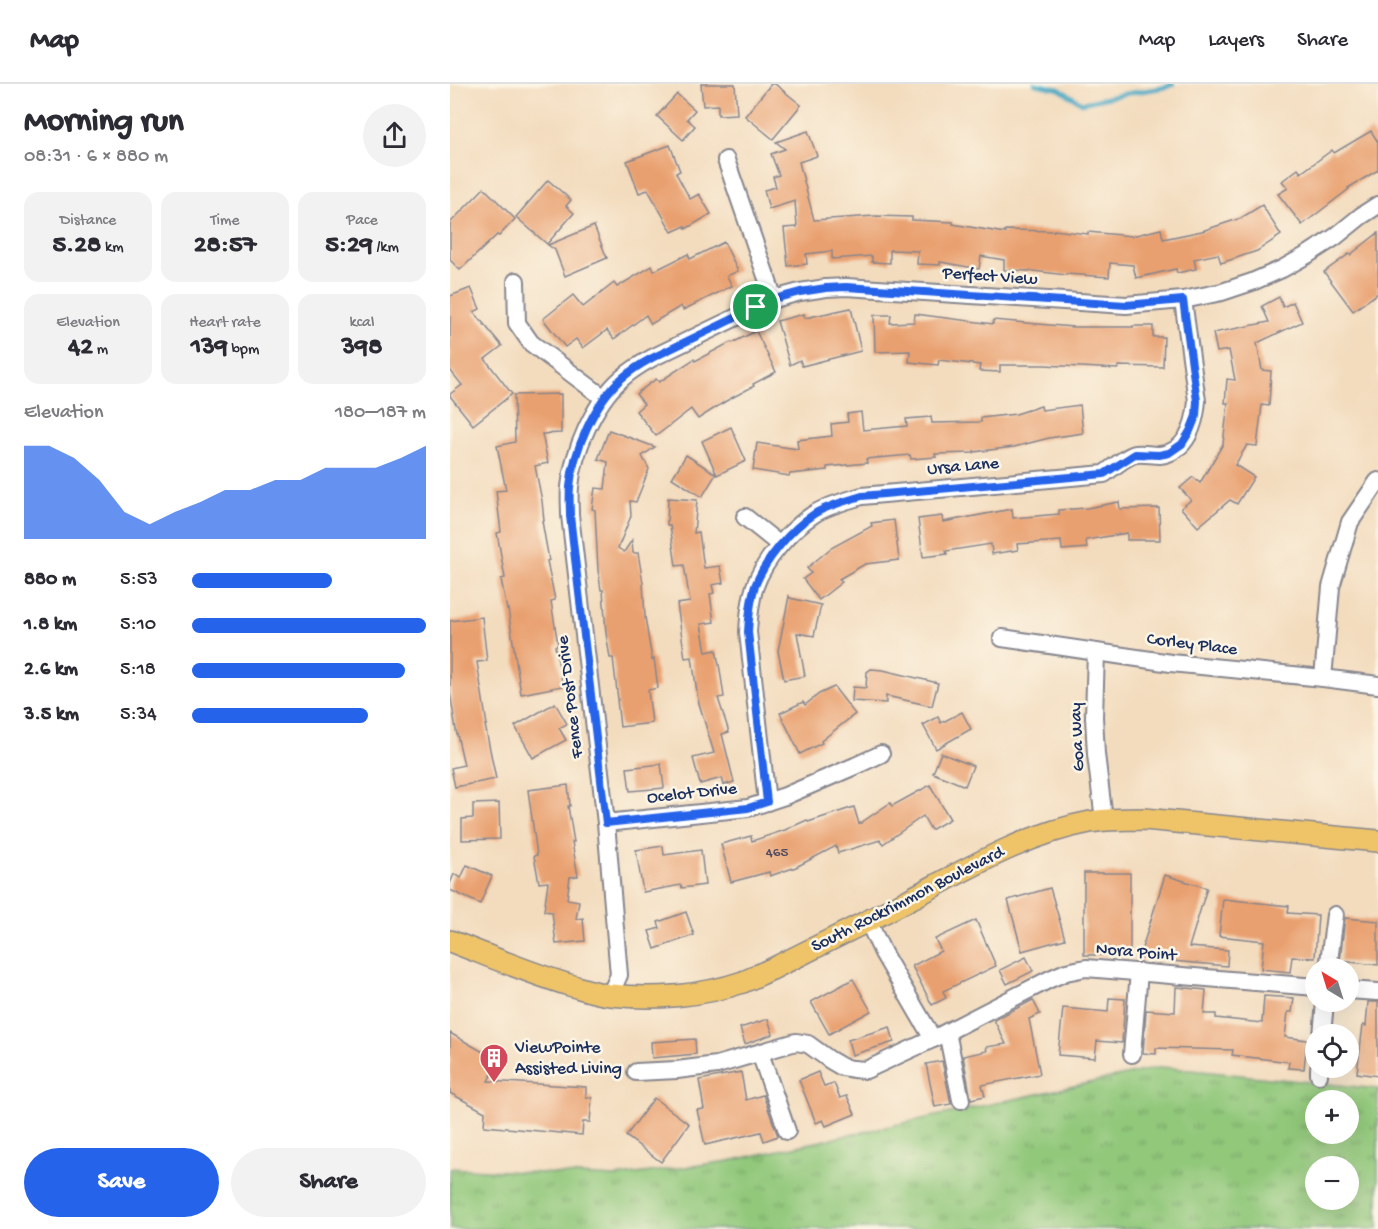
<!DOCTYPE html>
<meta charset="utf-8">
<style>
:root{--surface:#fff;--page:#f2f2f3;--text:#2b2b33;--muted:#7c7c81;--line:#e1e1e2;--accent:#2563eb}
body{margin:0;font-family:"Gochi Hand",sans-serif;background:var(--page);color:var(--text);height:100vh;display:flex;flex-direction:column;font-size:22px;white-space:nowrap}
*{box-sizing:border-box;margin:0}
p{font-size:20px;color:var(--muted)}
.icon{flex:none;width:33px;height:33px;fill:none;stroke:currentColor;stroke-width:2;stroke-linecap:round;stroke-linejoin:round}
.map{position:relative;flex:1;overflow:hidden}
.details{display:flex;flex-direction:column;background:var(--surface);width:450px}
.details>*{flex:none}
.needle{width:39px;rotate:322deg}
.buttons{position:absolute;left:855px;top:874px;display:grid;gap:12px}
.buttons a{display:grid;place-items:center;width:54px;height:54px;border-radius:50%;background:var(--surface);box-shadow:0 6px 24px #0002;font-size:30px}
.pin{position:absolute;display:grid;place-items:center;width:51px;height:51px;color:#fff;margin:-26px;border:3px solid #fff;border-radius:50%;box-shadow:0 2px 6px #0007}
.round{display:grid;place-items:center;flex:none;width:63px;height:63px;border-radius:32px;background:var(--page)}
.headline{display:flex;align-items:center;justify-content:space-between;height:102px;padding:0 24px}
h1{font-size:33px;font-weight:800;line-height:45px}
.figures{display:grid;grid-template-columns:repeat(3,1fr);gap:9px;height:102px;padding:6px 24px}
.figures div{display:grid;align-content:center;border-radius:15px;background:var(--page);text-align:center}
.figures b{font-size:26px;font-weight:800}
.figures small{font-size:16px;font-weight:400}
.figures p{font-size:16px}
.chart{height:168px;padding:12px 24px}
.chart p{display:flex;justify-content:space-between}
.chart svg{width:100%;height:108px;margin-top:6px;fill:var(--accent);opacity:.7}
.primary-button{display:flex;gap:12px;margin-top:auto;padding:12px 24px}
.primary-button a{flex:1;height:69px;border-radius:36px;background:var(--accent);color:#fff;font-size:24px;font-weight:800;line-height:69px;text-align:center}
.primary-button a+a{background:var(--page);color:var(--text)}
ul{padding:0 24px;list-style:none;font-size:20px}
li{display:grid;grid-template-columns:96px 72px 1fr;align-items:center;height:45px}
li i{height:15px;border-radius:8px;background:var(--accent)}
header{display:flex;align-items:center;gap:36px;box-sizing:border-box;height:84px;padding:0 30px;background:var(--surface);border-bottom:2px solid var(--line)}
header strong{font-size:28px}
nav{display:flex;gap:33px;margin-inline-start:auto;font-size:21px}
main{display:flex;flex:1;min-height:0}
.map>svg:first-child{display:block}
.grass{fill:url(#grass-tufts);stroke:#567c6c;stroke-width:1.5;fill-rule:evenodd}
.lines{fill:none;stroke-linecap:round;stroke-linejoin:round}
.stream{stroke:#45a8c5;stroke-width:4.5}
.building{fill:#e9a06f}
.minor-casing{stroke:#87868e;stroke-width:20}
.major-casing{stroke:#87868e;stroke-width:24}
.minor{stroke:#fff;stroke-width:16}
.major{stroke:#efc469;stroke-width:21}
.route-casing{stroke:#fff;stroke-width:12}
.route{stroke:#2563eb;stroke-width:8}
.labels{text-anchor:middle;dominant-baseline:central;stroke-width:5;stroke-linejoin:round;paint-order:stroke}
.number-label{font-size:15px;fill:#4e4b62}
.street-label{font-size:18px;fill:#1b2f5e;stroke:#fcf5e5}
.poi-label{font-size:18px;fill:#1b2f5e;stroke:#fcf5e5;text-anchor:start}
</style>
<header>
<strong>Map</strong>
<nav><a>Map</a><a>Layers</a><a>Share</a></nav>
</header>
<main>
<section class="details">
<div class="headline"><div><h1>Morning run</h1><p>08:31 · 6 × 880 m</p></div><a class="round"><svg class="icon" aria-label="share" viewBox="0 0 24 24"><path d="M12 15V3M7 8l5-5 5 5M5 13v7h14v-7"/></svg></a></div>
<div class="figures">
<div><p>Distance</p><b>5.28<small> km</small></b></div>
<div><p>Time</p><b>28:57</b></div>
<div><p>Pace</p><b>5:29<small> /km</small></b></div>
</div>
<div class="figures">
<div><p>Elevation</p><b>42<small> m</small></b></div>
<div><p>Heart rate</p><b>139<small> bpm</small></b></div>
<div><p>kcal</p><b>398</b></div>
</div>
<div class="chart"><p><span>Elevation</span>180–187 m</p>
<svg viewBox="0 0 160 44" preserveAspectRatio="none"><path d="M0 44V6L10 6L20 11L30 20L40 33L50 38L60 33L70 29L80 24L90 24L100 20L110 20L120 15L130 15L140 15L150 11L160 6V44z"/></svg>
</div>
<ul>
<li><b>880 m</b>5:53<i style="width:60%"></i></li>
<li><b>1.8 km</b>5:10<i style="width:100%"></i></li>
<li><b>2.6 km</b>5:18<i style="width:91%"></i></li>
<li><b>3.5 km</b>5:34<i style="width:75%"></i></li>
</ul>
<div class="primary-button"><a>Save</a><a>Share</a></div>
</section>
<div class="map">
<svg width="928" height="1145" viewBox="0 0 928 1145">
<defs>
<pattern id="grass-tufts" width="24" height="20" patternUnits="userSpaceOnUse" patternTransform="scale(1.5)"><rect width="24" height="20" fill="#91c87a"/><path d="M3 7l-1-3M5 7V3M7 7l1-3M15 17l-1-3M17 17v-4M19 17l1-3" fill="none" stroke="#76a367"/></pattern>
</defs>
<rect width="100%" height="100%" fill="#fcf5e5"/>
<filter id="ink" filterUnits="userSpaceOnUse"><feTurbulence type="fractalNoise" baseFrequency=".0167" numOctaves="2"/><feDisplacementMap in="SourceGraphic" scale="12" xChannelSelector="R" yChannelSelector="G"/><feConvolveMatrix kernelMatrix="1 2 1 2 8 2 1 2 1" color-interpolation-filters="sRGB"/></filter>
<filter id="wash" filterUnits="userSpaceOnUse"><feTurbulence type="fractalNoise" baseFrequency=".008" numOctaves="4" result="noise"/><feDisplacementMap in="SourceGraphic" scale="24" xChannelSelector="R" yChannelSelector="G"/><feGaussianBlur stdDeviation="1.35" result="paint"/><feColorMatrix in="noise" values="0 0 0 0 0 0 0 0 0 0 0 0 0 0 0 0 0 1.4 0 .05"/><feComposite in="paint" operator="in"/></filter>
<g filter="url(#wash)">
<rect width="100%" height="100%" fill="#f3dcbe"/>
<path class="grass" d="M712,983L928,1005V1145H0V1084L165,1093L279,1077ZM866,1017H898V1050H866ZM866,1083H898V1116H866Z"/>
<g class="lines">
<polyline class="stream" points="585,0 609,5 632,19 674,10 717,3 723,0"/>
</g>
<g id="blocks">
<g class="building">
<polygon points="251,0 285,0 287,30 268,31 268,21 253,22"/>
<polygon points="321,0 325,0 351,21 323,55 295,32"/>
<polygon points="227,10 245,26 237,35 245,42 233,56 207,32"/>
<polygon points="358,47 367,72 349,78 364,136 425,132 462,133 462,136 503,138 503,140 555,149 555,146 604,147 604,146 638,150 638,148 682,152 711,145 713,155 752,147 791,134 812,121 831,151 807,167 771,179 768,170 744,175 746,185 727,189 726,185 686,194 683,181 660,179 659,193 616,190 616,191 583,187 554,186 554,176 531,172 529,185 490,178 490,181 467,180 468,167 440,166 440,179 422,178 422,172 382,175 382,167 356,170 357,180 338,182 334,144 347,143 345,117 319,125 314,106 326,103 323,93 329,91 321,70 335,65 326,58"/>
<polygon points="921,47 928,58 928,86 898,104 899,105 852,141 828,110 838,104 832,97 848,85 851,89 882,66 884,69"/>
<polygon points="220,61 230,87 226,89 240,115 249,110 261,130 236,145 235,142 222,148 198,106 189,109 177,77"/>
<polygon points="98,96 121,116 116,122 124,129 97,160 66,133"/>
<polygon points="34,104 65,135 49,152 47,151 10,186 0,176 0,139"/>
<polygon points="144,142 157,174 115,192 105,166 98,161"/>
<polygon points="928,149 928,209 903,227 874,188 899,170 900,171"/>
<polygon points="274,158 288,187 277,192 282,202 233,226 231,222 201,240 196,231 164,255 157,246 133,264 126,255 115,263 93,235 123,211 133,223 164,199 167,203 202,182 204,187 238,170 240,175"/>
<polygon points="21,204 30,225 24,228 52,262 35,275 62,310 23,341 0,312 0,310 12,301 0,286 0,212"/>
<polygon points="829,213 833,223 843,218 852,238 807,259 812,286 821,287 819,322 812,321 807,362 797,361 785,381 804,393 787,420 780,416 748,443 731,424 741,416 730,404 743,393 750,399 773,360 778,319 775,319 777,295 785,296 779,266 767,268 763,249 819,238 812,222"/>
<polygon points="401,224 411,267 352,282 350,276 340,281 327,237 354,230 355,234"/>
<polygon points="465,230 543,240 543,236 623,243 683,243 683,242 703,242 703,253 714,253 713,283 668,282 668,285 594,281 550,281 550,288 529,287 530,281 489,276 488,281 459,278 460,267 425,268 424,231 441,231 440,239 464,238"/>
<polygon points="306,247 326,288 303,300 304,302 276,317 248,335 241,325 206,352 186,327 194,320 186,310 206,295 209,298 244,275 245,277 281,258 282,259"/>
<polygon points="111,310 111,349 92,350 98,379 85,382 92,417 94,437 92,437 99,476 97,477 105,516 101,517 108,561 105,562 113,602 71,610 58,525 57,526 51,495 55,494 47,449 51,448 46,407 56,406 47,362 65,358 64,311"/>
<polygon points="630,321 633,349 599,354 564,363 524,368 524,369 485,370 486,373 461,375 460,371 416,375 417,379 377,383 377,386 340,390 339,392 303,386 307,359 348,365 347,356 382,352 381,340 398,338 397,330 411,328 413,346 457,342 456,335 481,333 482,339 531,338 531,334 566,330 591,322 592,326"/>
<polygon points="281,343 296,377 267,391 252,357"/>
<polygon points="159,346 205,363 192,372 199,385 186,418 180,417 181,432 168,464 174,468 182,456 183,469 188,469 193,499 195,533 202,576 204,575 208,604 198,606 202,639 170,643 167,616 168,616 163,574 160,574 156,549 153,506 151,506 148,486 145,426 142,425 145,404 155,405 158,378 148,375"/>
<polygon points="236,371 266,390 252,413 222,394"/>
<polygon points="218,414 247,416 244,449 249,448 254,484 270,482 273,499 262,501 264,509 260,510 264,538 251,540 256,568 266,566 270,586 274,613 268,614 279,648 272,650 284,698 274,701 272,694 250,700 243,674 264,669 248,616 242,573 235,574 227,520 240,518 234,481 226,482 220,441 217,441"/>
<polygon points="669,418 670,425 709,424 710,456 677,456 677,449 636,456 637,464 612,466 611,457 567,460 568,466 542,470 541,460 496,467 497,470 473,473 468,435 492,432 493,438 562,425 563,434 609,430 609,426 637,424"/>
<polygon points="444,436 449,476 415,480 389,495 392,498 369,516 353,495 361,489 357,484 381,464 422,442 421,439"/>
<polygon points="339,512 340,514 371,521 364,552 347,549 355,592 334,596 328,567"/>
<polygon points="32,533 37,577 27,578 37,641 35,641 46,695 5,703 1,684 14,681 6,646 0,608 0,537"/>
<polygon points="421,585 433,586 488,599 482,622 436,612 436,619 402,617 403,603 416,604 417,588"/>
<polygon points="384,603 405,630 371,657 372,659 350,670 330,629 353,618 355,621 369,610"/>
<polygon points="105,619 117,640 109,644 116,656 83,674 65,642"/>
<polygon points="512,628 521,645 486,665 473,641 488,633 491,639"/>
<polygon points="491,669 523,682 515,702 483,689"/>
<polygon points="211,680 214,704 180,707 177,684"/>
<polygon points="118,701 120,722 118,722 124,758 122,758 128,792 120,793 117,815 129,817 126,835 133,834 135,857 106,860 102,828 94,827 98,798 89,799 84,772 87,771 78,706"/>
<polygon points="480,701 500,735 481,746 473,732 433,760 430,756 388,769 386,762 346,783 320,792 319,788 281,798 271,760 301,752 302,757 335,746 357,736 358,738 404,723 409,740 440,719 442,722"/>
<polygon points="49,719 50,755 12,756 12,735 23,734 23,720"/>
<polygon points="213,762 214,771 251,766 255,801 232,804 231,801 193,808 186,766"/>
<polygon points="17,781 42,792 30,820 0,806 0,800 4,790 11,794"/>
<polygon points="634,789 680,789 680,873 667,872 667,871 634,871"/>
<polygon points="715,791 757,804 739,863 778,866 777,882 689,874"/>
<polygon points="600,804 615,855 572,867 558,816"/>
<polygon points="773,815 839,822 838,829 868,831 865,874 842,873 840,888 811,885 814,857 769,852"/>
<polygon points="236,828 244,851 205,865 199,847 210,844 208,838"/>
<polygon points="895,834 928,837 928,881 890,877"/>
<polygon points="526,836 546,882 493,907 496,914 482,921 462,882 491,867 485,855"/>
<polygon points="576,873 583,887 557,900 550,886"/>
<polygon points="403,895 421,927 379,950 361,918"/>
<polygon points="726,903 756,906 754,930 766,930 766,934 812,939 814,912 844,914 842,928 838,928 835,953 857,956 854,985 838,984 839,978 782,971 783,966 706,964 706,970 693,969 696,926 725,928"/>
<polygon points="659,914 675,915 672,959 647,957 645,974 608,971 613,924 658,928"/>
<polygon points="583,916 590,930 579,935 590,990 532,1001 535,1012 521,1015 513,972 537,967 536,963 556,960 544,936"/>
<polygon points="918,918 928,918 928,992 907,989 913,941 916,942"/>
<polygon points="318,935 323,950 295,960 290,944"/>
<polygon points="440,943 444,958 402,971 398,956"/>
<polygon points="0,949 49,977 38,997 136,1003 136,1013 142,1014 140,1038 133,1038 132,1051 34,1042 35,1028 0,1009"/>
<polygon points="245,955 246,970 202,974 201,958"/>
<polygon points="492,977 501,1020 485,1023 476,980"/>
<polygon points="291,988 296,1016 313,1011 328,1052 314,1057 311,1048 255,1061 247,1026 254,1025 249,996"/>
<polygon points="368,988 374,1002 384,999 390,1014 397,1012 405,1030 376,1042 373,1036 366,1039 349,996"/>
<polygon points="204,1014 239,1040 211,1078 176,1052"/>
</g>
</g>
</g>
<g filter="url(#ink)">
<use href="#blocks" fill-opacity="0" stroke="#87868e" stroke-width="1.5"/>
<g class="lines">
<g class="minor-casing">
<g id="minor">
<polyline points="276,76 324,215"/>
<polyline points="66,197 67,239 81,259 154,314"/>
<polyline points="295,433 330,461"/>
<polyline points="552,554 721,579 873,594 928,601"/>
<polyline points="646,568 644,633 646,670 654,736"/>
<polyline points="873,594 881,503 900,438 928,397"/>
<path d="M317,718L298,548C299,532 300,517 305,502C314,476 341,445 364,430C378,421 396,417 412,412L654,390C662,384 678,371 686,370C694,369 702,371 710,371C737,368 745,340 747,317L733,216"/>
<polyline points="156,739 298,724 335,712 405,682 431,670"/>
<polyline points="418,837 433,869 483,955"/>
<polyline points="878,885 885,831"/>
<polyline points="898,906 928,908"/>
<path d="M160,911L169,891L156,739L120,431C120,422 119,413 120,403C123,368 144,319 171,295C180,287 191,280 202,274L324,215L350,208L376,204L396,203L676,221L733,216L772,208L802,198L832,185L857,171L885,153L911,132L928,121"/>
<polyline points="497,948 511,1016"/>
<polyline points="872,951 875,918"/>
<polyline points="310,969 337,1047"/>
<polyline points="682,970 689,888"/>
<polyline points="186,988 227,986 267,981 346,958 358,960 380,976 392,983 403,985 416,986 483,955 600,895 616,888 636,884 866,903"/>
<polyline points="869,991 869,984"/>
</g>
</g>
<g class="major-casing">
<path id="major" d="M0,857C39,872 77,888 116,900C131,904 146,910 161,911C204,916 252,912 293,898C303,894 312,889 322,885C368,862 415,839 460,815C517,785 575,750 640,738C658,735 676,735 694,735L928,757"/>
</g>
<use href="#minor" class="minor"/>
<use href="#major" class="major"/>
</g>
</g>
<g class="lines" filter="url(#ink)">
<g class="route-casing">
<path id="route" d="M396,203L676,221L733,216L747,317L746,332L740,347L732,360L719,369L709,371L685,370L654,390L412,412C396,417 378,421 364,430C341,445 315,476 305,502C300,517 299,532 298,548L317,718L298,724L156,739L120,432C120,422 119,413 120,403C123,368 144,319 171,295C180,287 191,280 202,274L324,215L350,208L376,204Z"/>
</g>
<use href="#route" class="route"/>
</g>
<defs>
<g id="building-pin" transform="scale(1.5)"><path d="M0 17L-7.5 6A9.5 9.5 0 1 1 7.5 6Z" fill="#d1495b" stroke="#fcf5e5"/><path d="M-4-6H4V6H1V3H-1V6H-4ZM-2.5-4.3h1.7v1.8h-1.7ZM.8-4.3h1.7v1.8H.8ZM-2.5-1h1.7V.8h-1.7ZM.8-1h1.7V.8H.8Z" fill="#fff"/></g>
</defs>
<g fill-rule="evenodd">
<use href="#building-pin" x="44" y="974"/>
</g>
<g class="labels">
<g class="number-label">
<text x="327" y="769">465</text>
</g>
<g class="street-label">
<text transform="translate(540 193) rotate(4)">Perfect View</text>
<text transform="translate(513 383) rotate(-5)">Ursa Lane</text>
<text transform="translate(742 561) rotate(7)">Corley Place</text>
<text transform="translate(121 613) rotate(-97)">Fence Post Drive</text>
<text transform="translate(628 653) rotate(-93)">Goa Way</text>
<text transform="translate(242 710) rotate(-6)">Ocelot Drive</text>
<text transform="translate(458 816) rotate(-27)">South Rockrimmon Boulevard</text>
<text transform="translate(686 869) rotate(5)">Nora Point</text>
</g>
<g class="poi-label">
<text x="65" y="964">ViewPointe<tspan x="65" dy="21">Assisted Living</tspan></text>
</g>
</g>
</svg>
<div class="buttons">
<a><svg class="needle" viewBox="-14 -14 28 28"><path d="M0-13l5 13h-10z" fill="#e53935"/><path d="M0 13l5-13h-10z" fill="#7c7c81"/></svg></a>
<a><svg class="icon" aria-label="locate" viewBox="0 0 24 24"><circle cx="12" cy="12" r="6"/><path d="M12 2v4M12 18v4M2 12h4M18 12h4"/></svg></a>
<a>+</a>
<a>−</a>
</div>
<div class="pin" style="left:306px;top:223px;background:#1e9e55"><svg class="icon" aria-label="arrive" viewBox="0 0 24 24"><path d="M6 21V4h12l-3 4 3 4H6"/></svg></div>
</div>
</main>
